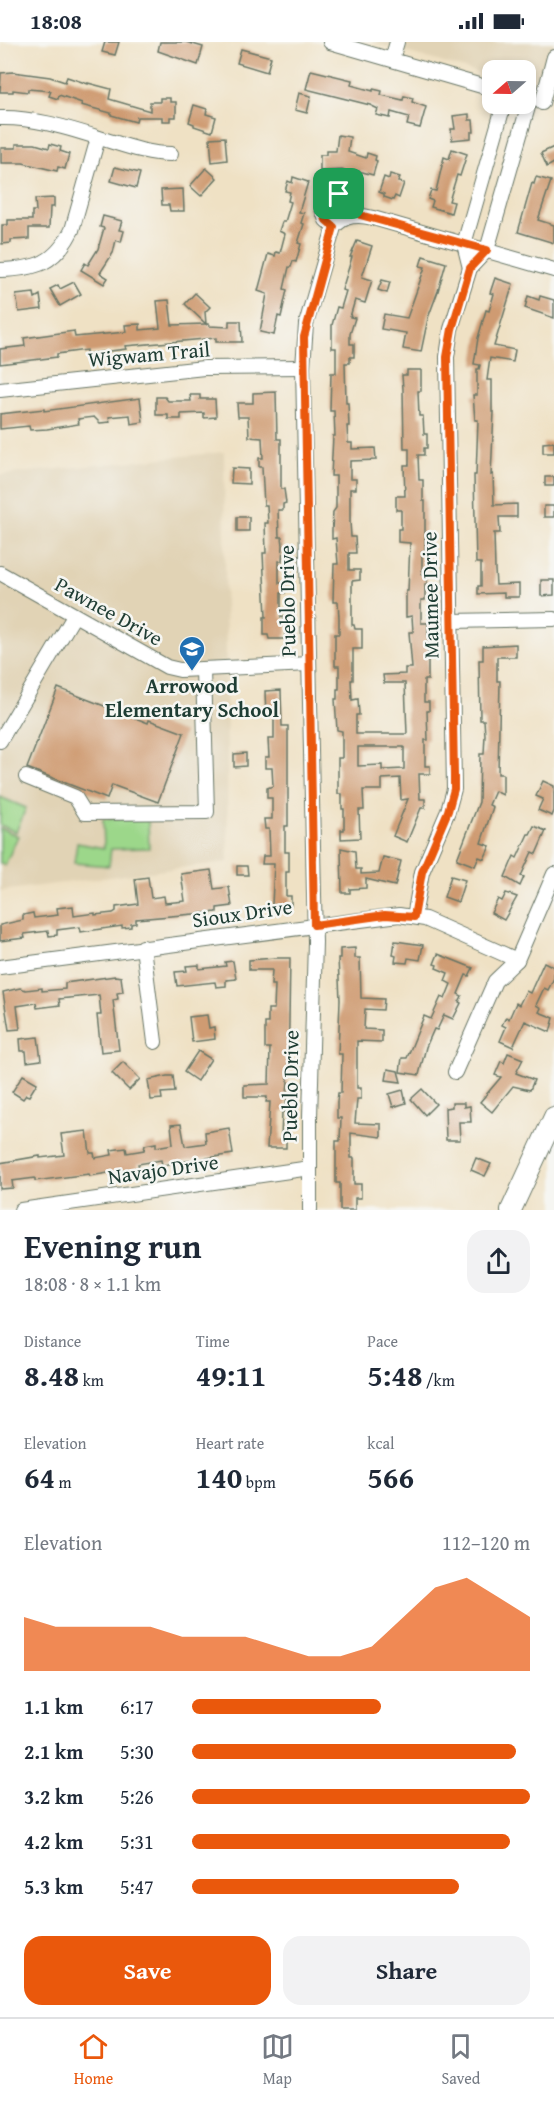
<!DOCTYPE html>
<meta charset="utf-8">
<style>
:root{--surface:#fff;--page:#f2f2f3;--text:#1f2937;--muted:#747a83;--line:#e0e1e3;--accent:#ea580c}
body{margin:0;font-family:"Gentium Book Plus",serif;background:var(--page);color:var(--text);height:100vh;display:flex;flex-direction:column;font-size:22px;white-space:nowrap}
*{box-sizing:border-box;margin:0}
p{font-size:20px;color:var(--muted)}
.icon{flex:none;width:33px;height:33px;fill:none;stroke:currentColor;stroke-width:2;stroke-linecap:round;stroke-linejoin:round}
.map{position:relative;height:1168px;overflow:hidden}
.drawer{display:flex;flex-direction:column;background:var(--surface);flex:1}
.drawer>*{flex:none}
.needle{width:39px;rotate:250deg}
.buttons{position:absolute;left:482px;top:18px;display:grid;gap:12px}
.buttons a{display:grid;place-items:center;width:54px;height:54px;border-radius:12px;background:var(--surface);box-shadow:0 3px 9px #0003;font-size:30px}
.pin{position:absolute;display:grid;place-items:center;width:51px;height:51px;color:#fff;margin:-26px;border-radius:12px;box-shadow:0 3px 9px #0006}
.round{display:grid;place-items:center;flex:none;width:63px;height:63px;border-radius:18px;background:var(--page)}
.summary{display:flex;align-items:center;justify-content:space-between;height:102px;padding:0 24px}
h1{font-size:33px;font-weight:600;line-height:45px}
.figures{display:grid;grid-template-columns:repeat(3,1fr);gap:9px;height:102px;padding:6px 24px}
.figures div{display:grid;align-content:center}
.figures b{font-size:30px;font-weight:600}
.figures small{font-size:16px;font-weight:400}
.figures p{font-size:16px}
.chart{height:168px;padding:12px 24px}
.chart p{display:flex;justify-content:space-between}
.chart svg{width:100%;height:108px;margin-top:6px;fill:var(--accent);opacity:.7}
.action{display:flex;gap:12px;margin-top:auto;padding:12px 24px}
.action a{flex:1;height:69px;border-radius:18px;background:var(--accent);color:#fff;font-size:24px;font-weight:600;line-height:69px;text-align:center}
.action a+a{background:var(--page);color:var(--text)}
ul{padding:0 24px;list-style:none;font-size:20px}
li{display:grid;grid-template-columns:96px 72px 1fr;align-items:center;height:45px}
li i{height:15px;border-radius:8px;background:var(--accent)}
.status{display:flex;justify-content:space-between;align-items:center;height:42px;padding:0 30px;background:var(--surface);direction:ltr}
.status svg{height:16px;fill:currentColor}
.tab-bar{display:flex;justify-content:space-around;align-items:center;height:84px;border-top:2px solid var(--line);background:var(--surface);font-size:16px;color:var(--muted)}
.tab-bar a{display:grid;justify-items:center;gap:3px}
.tab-bar .active{color:var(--accent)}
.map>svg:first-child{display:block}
.built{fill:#e1d3b5}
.green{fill:#9cd78a;stroke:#5e8a5f;stroke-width:1.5}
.building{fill:#cf9b72;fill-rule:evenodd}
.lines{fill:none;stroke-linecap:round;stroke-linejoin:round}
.minor-casing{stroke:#687666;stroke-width:16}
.highway-casing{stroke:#687666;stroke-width:22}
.minor{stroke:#fff;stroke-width:14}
.highway{stroke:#fff;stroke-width:20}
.route-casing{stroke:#fff;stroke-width:12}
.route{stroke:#ea580c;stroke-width:8}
.labels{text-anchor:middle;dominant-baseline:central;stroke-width:5;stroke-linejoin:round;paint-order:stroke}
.street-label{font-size:21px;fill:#1f3d34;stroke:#f6f6f2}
.poi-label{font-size:21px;font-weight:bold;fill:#1f3d34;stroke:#f6f6f2}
</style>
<div class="status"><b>18:08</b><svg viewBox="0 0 49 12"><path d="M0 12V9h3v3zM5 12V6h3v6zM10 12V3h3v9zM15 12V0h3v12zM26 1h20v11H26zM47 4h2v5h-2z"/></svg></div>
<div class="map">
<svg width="554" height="1168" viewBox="0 0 554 1168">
<rect width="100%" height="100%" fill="#f6f6f2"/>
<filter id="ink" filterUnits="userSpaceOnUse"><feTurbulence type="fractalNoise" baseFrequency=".0167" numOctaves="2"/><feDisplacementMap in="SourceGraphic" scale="12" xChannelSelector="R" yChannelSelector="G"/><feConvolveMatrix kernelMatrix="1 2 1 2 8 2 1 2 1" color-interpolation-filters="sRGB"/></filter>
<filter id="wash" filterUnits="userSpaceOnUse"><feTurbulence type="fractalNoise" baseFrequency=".008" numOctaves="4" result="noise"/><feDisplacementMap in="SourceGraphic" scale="24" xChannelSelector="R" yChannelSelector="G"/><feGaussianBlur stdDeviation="1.35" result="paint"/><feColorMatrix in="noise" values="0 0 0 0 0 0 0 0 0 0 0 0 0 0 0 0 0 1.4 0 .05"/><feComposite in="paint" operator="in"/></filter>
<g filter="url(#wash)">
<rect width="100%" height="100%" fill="#efe1c4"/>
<g class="built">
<polygon points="372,0 554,0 554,53 525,44 525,28 492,28 492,35"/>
<polygon points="224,410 228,820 0,849 0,433"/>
</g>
<g class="green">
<polygon points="0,755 26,766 16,790 0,783"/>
<polygon points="103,777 148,777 149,806 111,807 109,824 74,821 77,801 104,806"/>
<polygon points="0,786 18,794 5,823 0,821"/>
</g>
<g id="blocks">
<g class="building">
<polygon points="105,0 119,0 115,13 102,10"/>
<polygon points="160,0 186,0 203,5 198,23 158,9"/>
<polygon points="241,7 271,15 267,30 237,21"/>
<polygon points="311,28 352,38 351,43 373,49 373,47 382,49 381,53 403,58 404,54 413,56 412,60 426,65 420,86 407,83 409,75 391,70 390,76 376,73 378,67 370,63 306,47"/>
<polygon points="13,30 50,35 65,40 67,35 88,42 88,41 111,47 109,57 150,69 150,60 160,60 160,56 170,56 170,60 176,60 176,75 170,75 170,79 162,79 162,75 137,75 136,80 111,73 111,71 81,63 82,61 59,53 58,57 49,54 51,49 28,47 28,50 13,48 13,50 0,50 1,31"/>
<polygon points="299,51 311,54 307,71 295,68"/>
<polygon points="194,63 207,67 206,72 216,75 212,90 194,84 194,82 189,80"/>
<polygon points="469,72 469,78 473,78 474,90 471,90 471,96 452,98 451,87 455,87 453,74"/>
<polygon points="338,93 350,95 348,110 366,116 367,111 376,114 375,118 377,119 373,133 359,129 358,133 342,128 320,129 320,113 326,113 326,109 336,109"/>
<polygon points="225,95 227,118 212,120 210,96"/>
<polygon points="16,102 35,102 49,106 50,102 61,105 60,109 69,112 65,127 58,125 57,129 23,121 1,121 1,106 16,106"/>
<polygon points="554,105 554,121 547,125 541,111"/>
<polygon points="452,107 467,112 460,134 457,133 449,159 454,160 451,171 431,165 433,159 428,157 431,148 436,149 444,115 449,117"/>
<polygon points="115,125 140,131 136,146 111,139"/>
<polygon points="206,126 217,136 201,154 190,144"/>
<polygon points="390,132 400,135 398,140 404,141 399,156 395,154 393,158 384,155 384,152 379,150 384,135 389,137"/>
<polygon points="293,135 308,140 299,170 304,171 301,181 304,182 298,201 301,202 296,220 293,219 291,225 289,225 284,247 287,248 281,275 278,274 274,293 260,290 267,252 258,249 268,212 275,214 276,210 280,211 285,192 279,189 282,180 285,180 291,160 288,159 290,150 285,149 288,139 292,141"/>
<polygon points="536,135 551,139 538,178 554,183 554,201 518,190 532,141 534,142"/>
<polygon points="183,147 184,169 170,169 169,163 162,163 161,148"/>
<polygon points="54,156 54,165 50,165 49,186 29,186 29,197 11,198 11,201 2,202 2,183 8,183 8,178 32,178 32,169 36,169 35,157"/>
<polygon points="103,174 122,179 119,188 124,189 121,200 116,198 113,211 100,231 108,236 104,242 81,228 85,221 88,223 98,207 104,186 100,185"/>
<path d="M357,199L372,204L362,235L372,238L365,261L355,258L350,275L355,276L350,292V302H354V315H350V321H345L346,361H348L349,384H347L348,401H352V407L375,406L376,418L350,419V437H356V447H350V480L351,495H355L356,511H349V528H360V538L352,539V583H354L355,587H362V607H353V638H351L352,658L358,657L359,673H356V692H407L405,641H384L383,633L405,632V626H412L409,590H413L412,574L406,575V549H408L410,501L398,500V487H401V468H396V454H405L404,423H409V407H404L403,347L402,333H407V328H421V349H418L419,374H423L424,392H427V406H424V413H418L419,438H423V459H425V510H422V533H427V542H425V558H421V581H428V638H424V660H429V669H427L428,698H425V724H430V732H419L420,757H425V766H421L407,800L393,794L408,757L401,758L400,736L382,737V748H363L364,768H359L360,796L341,797V788H344V767H342V752H338V716H342V689L337,688L335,657H337V647H339V624H335V592H339V576L338,560H333L334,522H338L336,496L332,497V488L333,470L336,466V434H331L333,394H335L334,369H330L331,331H336V306H332V283L337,265L341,266L346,249L342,248L352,215H350ZM358,705H404V727L382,728V723L358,724Z"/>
<polygon points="423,214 446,221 438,249 428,276 421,310 403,307 406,291 381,287 384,272 407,276 425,225 420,224"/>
<polygon points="495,236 513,242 494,304 515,308 513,320 490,316 487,338 492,338 492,370 494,370 491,433 493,432 494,463 517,462 517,475 499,475 500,491 494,491 495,528 496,543 519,542 519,555 504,555 504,551 478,552 478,544 481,544 481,521 476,521 474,433 476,433 478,378 475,378 473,353 477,353 477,327 479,327 480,323 474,322 478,296 486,268 489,269 494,252 490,251"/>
<polygon points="382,238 390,240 387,251 378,248"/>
<polygon points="74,240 81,252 60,264 50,247 58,243 60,247"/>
<polygon points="34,251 35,256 40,253 42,267 19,270 16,253"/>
<polygon points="195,251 210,265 205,270 206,282 185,262"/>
<polygon points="528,254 539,258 540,254 554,258 554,276 525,266"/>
<polygon points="169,258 172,283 206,282 209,282 209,284 229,285 229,279 241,279 242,300 216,300 216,296 194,298 125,304 126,307 86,312 86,308 57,312 57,315 0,322 0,307 25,304 24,296 74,289 75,295 126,290 125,283 140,282 140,288 160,286 157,259"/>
<polygon points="276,350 277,397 281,397 281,447 284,447 286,461 283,462 283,468 278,468 279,495 282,495 283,503 282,519 279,519 279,541 284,541 285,551 281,551 281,575 284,574 284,580 287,580 287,593 285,592 285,597 269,597 268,593 264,593 264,575 266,575 263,511 266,511 265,481 268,481 267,463 264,463 262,425 259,425 259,416 263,416 262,396 249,395 248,375 238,375 237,361 253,361 253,351"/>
<polygon points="190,353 200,353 200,357 215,357 216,375 204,376 204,371 181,372 181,377 168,377 168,373 156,373 156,355 165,355 168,359 191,359"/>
<polygon points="140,356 143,380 131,382 130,373 109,375 110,380 100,381 94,375 78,377 79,382 47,387 30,388 29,384 0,387 0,372 44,367 44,369"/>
<polygon points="554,400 554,411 543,411 543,401"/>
<polygon points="232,426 249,427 249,442 231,441"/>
<rect x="545" y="435" width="9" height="9"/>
<rect x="544" y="464" width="10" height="11"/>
<rect x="237" y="475" width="12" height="14"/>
<polygon points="541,538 554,538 554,553 541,554"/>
<polygon points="516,602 516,615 497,615 497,639 500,639 498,732 503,732 503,753 495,749 489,763 493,765 481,801 490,804 484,817 479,815 475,824 457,817 479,760 480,712 484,712 485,693 484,678 480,678 479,618 483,618 483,604"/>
<polygon points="58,646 148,681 149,678 184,691 158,760 112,743 107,757 27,726"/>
<polygon points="281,648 282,684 288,684 288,784 285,784 285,810 289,810 289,830 286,830 286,854 291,854 291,863 272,863 274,822 262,822 263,814 270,814 269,787 265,787 264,777 272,777 272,756 267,756 267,746 273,744 272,726 265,726 265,715 269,715 268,697 274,697 274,674 266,674 265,649"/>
<polygon points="246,711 246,724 234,725 234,712"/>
<polygon points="543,739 554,744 554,769 552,774 538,768 543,757 536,754"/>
<polygon points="534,784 546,789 536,812 532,810 521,834 524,835 520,844 505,835 514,814 517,816 528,792 530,792"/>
<polygon points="341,806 355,809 356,827 361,827 361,832 379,831 383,815 401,819 395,844 366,837 366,846 350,847 350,851 342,851"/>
<polygon points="237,824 247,824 248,833 237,833"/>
<polygon points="211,828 214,847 229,845 232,864 217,866 217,870 136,877 136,881 131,882 131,885 122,886 122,884 81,890 80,885 57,888 57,893 49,894 48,889 24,892 25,896 0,899 0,883 23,878 23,873 33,871 34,876 58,873 57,866 73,864 74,874 95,871 95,873 113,871 116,869 116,865 138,862 135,837 148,835 151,856 164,854 165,861 185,859 181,832"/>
<polygon points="451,834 465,838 458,860 444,855"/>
<polygon points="506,851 517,855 504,878 491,871 498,857 502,859"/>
<polygon points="395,899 423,903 420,918 408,916 407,921 395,920 396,914 393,913"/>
<polygon points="355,906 355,916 360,916 361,956 384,957 383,968 365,967 364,987 382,988 382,1000 357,999 357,1046 361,1046 361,1057 357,1057 355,1081 381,1082 381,1095 351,1091 351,1116 354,1116 354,1142 361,1142 361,1156 355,1156 355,1168 340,1168 340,1141 336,1141 336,1099 340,1099 341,1076 337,1076 337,1060 338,1051 341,1051 342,1012 338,1012 340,958 338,916 340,916 340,907"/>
<polygon points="438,912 473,926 469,934 466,933 458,952 462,954 459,960 461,961 453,977 444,973 437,988 434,987 426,1005 419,1033 400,1030 402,1016 407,1016 424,974 431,977 441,955 445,957 451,942 445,939 448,931 436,926 437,923 434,922"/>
<polygon points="275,916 290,916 288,1039 286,1065 285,1070 282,1070 281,1097 286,1097 286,1106 267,1106 270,1060 266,1060 267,1055 244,1055 244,1043 269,1042 270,1006 265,1006 265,981 268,981 268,967 274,967 275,943 271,943 272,928 249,928 249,918"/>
<polygon points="233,919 236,937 226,938 226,944 216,945 215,940 177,944 175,930 187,929 186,924 199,923 199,927 226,924 225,920"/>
<polygon points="544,920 554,925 554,936 548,948 544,946 536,963 541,966 539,970 554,976 550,990 525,979 513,1005 500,999 506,985 502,983 506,975 509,977 516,961 519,963 526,949 530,951"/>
<polygon points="115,934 121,935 123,950 117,951 118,957 113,958 119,1008 101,1010 97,973 101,973 99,953 59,957 60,963 37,966 36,961 17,964 20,987 9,988 3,950 20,946 26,948 42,946 42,949 65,947 65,941"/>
<polygon points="207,973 209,986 214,985 215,997 192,1000 189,975"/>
<polygon points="38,995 41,1018 27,1020 26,1009 21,1009 20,997"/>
<polygon points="198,1009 211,1017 197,1039 184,1030"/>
<polygon points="508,1011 523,1017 516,1031 534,1038 530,1048 513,1044 492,1070 480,1060 501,1035 495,1033 501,1019 504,1021"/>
<polygon points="123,1020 140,1037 129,1048 112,1031"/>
<polygon points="388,1027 398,1029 401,1040 386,1038"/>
<polygon points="23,1033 37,1041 29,1054 26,1053 23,1057 12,1050"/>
<polygon points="167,1034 173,1034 175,1050 161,1051 162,1057 151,1058 148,1038"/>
<polygon points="422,1047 436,1062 425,1073 411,1057"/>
<polygon points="403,1048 406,1061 393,1065 389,1052"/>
<polygon points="452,1061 464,1061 464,1065 470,1064 471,1080 459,1080 460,1098 446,1098 445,1066 452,1065"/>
<polygon points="181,1082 185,1104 206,1101 205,1090 229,1086 233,1112 162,1123 161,1118 138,1122 139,1125 133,1127 90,1134 89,1132 35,1139 35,1136 12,1139 13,1146 0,1147 0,1121 40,1114 40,1116 64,1113 61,1092 87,1089 90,1111 94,1111 95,1116 112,1113 111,1108 126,1106 127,1111 144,1108 145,1103 156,1101 156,1105 173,1102 171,1083"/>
<polygon points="476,1116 491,1122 485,1134 471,1128"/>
</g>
</g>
</g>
<g filter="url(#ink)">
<use href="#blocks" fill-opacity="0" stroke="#687666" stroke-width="1.5"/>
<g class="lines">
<g class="minor-casing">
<g id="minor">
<polyline points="330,0 492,47"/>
<polyline points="392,17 397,0"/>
<polyline points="542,61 554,15"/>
<path d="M0,76C38,75 76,89 113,100C132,106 151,112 171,112"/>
<polyline points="334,185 326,178 322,167 328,155 339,152 349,158 360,173"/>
<polyline points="470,226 464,202 504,62"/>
<path d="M0,228C36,227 55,222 72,188L98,96"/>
<polyline points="0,348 204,326 303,325"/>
<polyline points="0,531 167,625 180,628 309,622"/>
<polyline points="451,579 554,577"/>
<polyline points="0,699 74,574"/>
<polyline points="26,735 75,755 85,771 207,770 203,627"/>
<polyline points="414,875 422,830 448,769 454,747 447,315 451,287 470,226 487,208 530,58"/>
<polyline points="143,905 155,1000"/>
<polyline points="0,925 399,873 425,877 517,918"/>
<polyline points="455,1030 495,939 517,918 554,832"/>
<polyline points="21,1168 310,1126"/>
<path d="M310,1168V1075L315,900L303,325L306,282L334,185C345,173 358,172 373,176L554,228"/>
</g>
</g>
<g class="highway-casing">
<polyline id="highway" points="511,1168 554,1075"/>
</g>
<use href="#minor" class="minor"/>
<use href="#highway" class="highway"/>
</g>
</g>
<g class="lines" filter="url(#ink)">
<g class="route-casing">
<polygon id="route" points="339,152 349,158 360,173 487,208 470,226 452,287 447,315 454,734 454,747 448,769 422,830 414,875 385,873 314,883 304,295 334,185 326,178 322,167 328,155"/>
</g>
<use href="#route" class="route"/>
</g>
<defs>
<g id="school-pin" transform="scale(1.35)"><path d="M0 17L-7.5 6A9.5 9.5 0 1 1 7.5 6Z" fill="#1f6fb2" stroke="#f6f6f2"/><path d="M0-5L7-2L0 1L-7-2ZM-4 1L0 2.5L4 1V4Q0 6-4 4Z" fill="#fff"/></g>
</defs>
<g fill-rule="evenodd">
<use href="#school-pin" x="192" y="607"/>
</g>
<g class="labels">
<g class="street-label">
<text transform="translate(149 312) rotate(-5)">Wigwam Trail</text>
<text transform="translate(430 553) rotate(-91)">Maumee Drive</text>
<text transform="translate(287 559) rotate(-91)">Pueblo Drive</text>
<text transform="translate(109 569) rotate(29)">Pawnee Drive</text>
<text transform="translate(242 871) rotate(-8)">Sioux Drive</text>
<text transform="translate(290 1044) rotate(-89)">Pueblo Drive</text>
<text transform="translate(163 1127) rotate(-8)">Navajo Drive</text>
</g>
<g class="poi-label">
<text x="192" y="643">Arrowood<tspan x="192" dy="24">Elementary School</tspan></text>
</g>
</g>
</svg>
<div class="buttons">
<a><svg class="needle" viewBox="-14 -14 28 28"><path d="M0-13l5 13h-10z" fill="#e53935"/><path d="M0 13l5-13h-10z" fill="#747a83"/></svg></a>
</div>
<div class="pin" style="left:339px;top:152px;background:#1e9e55"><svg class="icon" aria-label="arrive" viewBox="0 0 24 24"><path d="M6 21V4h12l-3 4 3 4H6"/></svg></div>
</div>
<section class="drawer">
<div class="summary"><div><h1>Evening run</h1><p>18:08 · 8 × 1.1 km</p></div><a class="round"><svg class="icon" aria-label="share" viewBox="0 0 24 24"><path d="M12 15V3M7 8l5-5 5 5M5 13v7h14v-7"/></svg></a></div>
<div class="figures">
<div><p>Distance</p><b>8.48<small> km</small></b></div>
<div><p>Time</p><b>49:11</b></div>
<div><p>Pace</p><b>5:48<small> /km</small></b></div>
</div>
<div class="figures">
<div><p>Elevation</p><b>64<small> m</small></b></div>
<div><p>Heart rate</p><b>140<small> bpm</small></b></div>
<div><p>kcal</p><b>566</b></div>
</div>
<div class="chart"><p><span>Elevation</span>112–120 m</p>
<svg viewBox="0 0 160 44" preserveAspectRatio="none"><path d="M0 44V22L10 26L20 26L30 26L40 26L50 30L60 30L70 30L80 34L90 38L100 38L110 34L120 22L130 10L140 6L150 14L160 22V44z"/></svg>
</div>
<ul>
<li><b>1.1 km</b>6:17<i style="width:56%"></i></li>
<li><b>2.1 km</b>5:30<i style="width:96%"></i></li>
<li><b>3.2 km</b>5:26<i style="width:100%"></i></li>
<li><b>4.2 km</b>5:31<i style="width:94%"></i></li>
<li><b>5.3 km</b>5:47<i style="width:79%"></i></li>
</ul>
<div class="action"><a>Save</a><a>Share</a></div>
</section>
<nav class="tab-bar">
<a class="active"><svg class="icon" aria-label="home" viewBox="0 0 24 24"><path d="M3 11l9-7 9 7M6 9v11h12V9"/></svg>Home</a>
<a><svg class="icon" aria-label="map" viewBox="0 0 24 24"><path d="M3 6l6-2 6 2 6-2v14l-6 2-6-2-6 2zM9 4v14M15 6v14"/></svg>Map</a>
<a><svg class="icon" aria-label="saved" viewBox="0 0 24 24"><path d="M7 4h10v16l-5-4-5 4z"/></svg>Saved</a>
</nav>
